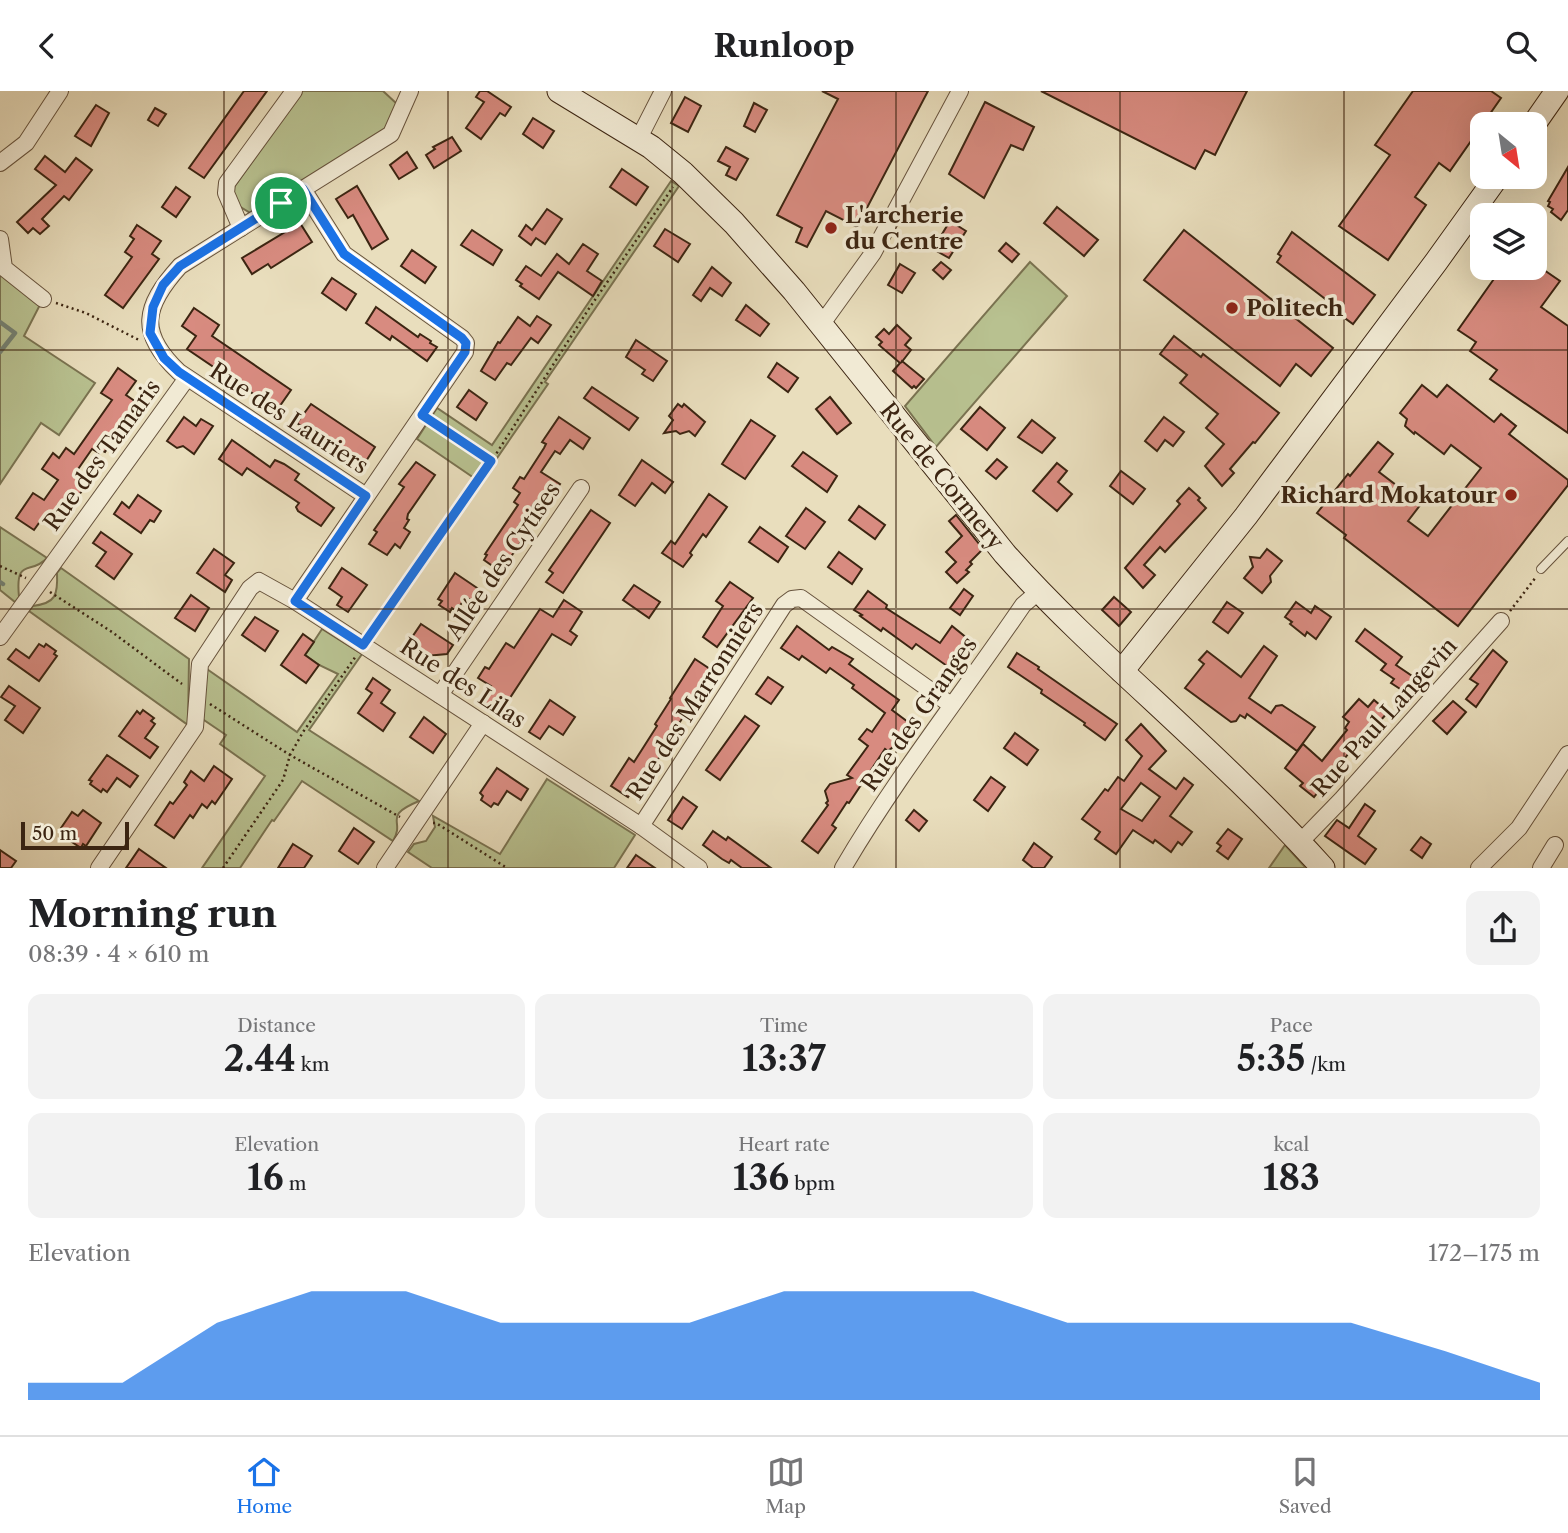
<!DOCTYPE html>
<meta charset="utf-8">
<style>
:root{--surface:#fff;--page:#f2f2f2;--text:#202124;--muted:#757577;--line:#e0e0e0;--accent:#1a73e8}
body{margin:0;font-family:"Libre Caslon Text",serif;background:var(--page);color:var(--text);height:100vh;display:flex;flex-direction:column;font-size:26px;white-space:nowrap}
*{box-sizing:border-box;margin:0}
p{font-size:23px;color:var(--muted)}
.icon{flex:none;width:38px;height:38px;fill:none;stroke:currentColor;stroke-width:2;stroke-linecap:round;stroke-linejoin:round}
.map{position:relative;height:777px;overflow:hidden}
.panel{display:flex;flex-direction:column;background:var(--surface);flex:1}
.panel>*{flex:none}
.needle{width:46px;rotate:150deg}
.controls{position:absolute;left:1470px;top:21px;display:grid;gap:14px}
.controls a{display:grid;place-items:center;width:77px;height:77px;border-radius:14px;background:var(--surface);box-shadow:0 7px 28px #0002;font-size:35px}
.scale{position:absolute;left:21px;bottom:18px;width:108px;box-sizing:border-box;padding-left:7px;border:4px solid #3c2512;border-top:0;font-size:19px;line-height:24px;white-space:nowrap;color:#3c2512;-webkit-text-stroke:5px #f1ead4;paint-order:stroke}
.pin{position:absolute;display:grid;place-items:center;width:60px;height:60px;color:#fff;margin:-30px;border:4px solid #fff;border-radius:50%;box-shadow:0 2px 7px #0007}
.round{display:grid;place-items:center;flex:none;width:74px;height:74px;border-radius:14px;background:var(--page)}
.overview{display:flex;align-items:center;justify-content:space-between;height:119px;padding:0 28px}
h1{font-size:38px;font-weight:700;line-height:52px}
.figures{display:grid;grid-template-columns:repeat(3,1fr);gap:10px;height:119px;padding:7px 28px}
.figures div{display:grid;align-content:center;border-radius:14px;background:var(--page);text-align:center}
.figures b{font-size:35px;font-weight:700}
.figures small{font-size:19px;font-weight:400}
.figures p{font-size:19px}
.chart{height:196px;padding:14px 28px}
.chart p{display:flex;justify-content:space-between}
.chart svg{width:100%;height:126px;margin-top:7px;fill:var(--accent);opacity:.7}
header{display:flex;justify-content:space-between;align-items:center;height:91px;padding:0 28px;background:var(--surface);font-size:32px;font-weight:700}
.menu{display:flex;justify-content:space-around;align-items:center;height:98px;border-top:2px solid var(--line);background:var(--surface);font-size:19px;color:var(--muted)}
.menu a{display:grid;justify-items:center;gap:4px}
.menu .current{color:var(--accent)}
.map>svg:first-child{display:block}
.green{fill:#b8c190;stroke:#7a7351;stroke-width:2}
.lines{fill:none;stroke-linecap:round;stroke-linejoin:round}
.stream{stroke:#738072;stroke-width:4.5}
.building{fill:#d88b80;stroke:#3c2512;stroke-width:2;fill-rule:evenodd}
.lane-casing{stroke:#67533d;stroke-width:10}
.street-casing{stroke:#67533d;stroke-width:18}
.secondary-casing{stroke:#3c2512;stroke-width:25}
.path{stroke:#3c2512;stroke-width:2.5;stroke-dasharray:2 3.5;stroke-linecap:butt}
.lane{stroke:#f1ead4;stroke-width:8}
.street{stroke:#f1ead4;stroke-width:16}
.secondary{stroke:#f1ead4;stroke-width:23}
.route-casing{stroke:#fff;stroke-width:14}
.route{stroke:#1a73e8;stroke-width:9}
.grid{fill:none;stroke:#3c2512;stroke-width:2;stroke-opacity:0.55}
.poi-dot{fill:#8f2418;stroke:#f1ead4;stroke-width:2.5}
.labels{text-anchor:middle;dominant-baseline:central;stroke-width:7;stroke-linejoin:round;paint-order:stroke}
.poi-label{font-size:23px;font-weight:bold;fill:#3c2512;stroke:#f1ead4;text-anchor:start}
.street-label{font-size:23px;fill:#3c2512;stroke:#f1ead4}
</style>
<header><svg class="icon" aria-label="back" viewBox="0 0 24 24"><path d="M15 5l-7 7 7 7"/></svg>Runloop<svg class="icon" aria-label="search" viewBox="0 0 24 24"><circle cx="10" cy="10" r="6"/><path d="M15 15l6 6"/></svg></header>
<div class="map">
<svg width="1568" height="777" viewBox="0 0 1568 777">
<rect width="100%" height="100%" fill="#e9debd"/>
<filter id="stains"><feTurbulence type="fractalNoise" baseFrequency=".00286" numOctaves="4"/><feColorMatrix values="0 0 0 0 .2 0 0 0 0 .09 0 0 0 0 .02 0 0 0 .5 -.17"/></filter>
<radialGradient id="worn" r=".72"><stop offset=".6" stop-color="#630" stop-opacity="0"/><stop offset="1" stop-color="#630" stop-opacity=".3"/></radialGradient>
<g class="green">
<polygon points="302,0 383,0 397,13 386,38 252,123 239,115 232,99"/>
<polygon points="671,90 679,95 545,291 548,293 371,550 364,545 474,387 417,348 437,317 492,354"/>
<polygon points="1030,171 1067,205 936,356 905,315"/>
<polygon points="0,183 43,208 24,245 95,292 59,344 41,332 0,393"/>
<path d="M0,436L47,467C31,485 15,465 19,506L15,511L0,499Z"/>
<path d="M61,477L189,568L188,634L29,520L33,515C56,512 58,504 57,482Z"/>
<path d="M322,538L362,563L309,639L419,710C381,726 406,729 393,750L302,690L274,730L272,729L240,777H202L265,685L220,653L226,644L201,627L204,576L297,641L338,583L319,574L305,564Z"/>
<polygon points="547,688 635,744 614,777 432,777 408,761 414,753 426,750 435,736 433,725 500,763"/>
<polygon points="1285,754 1306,777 1269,777"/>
</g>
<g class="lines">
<g class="stream">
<polyline points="0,231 15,242 0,261"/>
<polyline points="0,491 3,493"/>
</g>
</g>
<g class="building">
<polygon points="244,0 267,0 204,87 189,77"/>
<polygon points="480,0 487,0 511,16 505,25 500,22 481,48 466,37 484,11 476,6"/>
<polygon points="822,0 928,0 857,136 826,120 807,156 796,151 802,137 777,124 838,8"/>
<polygon points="1041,0 1247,0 1215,64 1205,59 1195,78"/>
<polygon points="1413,0 1491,0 1501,7 1450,80 1439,72 1415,106 1426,114 1388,169 1339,135 1390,64 1375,54"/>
<polygon points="685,6 701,15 688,41 671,32"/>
<polygon points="985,11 1034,36 1023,59 1011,54 984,107 949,83"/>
<polygon points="754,12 767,19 755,41 744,35"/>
<polygon points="96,14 109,22 91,55 75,45"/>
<polygon points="155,17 166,23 158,35 148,29"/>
<polygon points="533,27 554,40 543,57 523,43"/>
<polygon points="452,46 461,60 434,77 426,64 435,58 433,56"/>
<polygon points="726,56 748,68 736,89 726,84 730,76 718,70"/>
<polygon points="407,61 417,77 399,88 390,74"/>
<polygon points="45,65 65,81 76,67 92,79 69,109 64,105 42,128 49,135 40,143 33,137 28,142 17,131 56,94 35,78"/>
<polygon points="1568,76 1568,119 1561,129 1551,121 1553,118 1548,115 1550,111 1548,110"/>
<polygon points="622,78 648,96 636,114 610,96"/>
<polygon points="357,95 388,148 372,158 353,124 348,127 336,108"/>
<polygon points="176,96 190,106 176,126 162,116"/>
<polygon points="1057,116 1098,149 1084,165 1044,132"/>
<polygon points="547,118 562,128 545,153 536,147 531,154 519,145 526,134 532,139"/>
<polygon points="950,130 966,140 949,167 933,158"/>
<polygon points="300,132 312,151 271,177 268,173 252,183 242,167"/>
<polygon points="137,134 161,150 152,163 159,168 123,217 105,204 132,166 125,161 134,148 130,145"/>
<polygon points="665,138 690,153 678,171 654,155"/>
<polygon points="472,139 502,159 493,174 461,154"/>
<polygon points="1184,139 1333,257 1311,285 1296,273 1280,295 1144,189"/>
<polygon points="1292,141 1375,204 1353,233 1335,220 1337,217 1277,171 1281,165 1278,163"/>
<polygon points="1006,152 1019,163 1012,171 999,160"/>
<polygon points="583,153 598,163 587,180 602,190 593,205 558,181 539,208 520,195 522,193 516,189 526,175 541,185 557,163 569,173"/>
<polygon points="412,159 436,176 425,192 401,175"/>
<polygon points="941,171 951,179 943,188 933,179"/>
<polygon points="900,173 915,182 902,202 888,194"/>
<polygon points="712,176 731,192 722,205 710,197 701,210 693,204"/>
<polygon points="1486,177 1541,177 1560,190 1541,216 1568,235 1568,342 1490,288 1497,279 1470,260 1476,251 1458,239 1496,185"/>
<polygon points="332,187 356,203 346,219 322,202"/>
<polygon points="746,214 769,233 760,245 736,229"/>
<polygon points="376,216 418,246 420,243 431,250 430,252 437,256 427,270 392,245 390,249 366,232"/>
<polygon points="194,217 219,234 212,245 291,299 277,319 187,258 196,245 182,235"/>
<polygon points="537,225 551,234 538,252 531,247 511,274 507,272 495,289 481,280 498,251 500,252 518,226 530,235"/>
<polygon points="897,234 911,247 905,254 911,259 901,272 902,270 924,288 916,297 914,295 912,297 893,280 900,272 879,254 882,251 876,246 884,238 889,243"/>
<polygon points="1174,245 1201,266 1203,263 1279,322 1255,352 1253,351 1230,378 1234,382 1222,395 1205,375 1224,353 1206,337 1218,323 1180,292 1187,284 1160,263"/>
<polygon points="636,249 667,270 653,290 642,283 645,279 626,266"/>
<polygon points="777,272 798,287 788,301 768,286"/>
<polygon points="118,277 136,290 126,304 139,313 132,324 130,322 105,361 101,359 99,362 92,358 74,384 87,393 79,404 76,402 57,434 44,425 34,439 16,427 33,402 44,409 58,389 42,378 53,362 59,367 66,357 74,363 112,309 101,302"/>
<polygon points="1422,294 1437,306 1447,294 1494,331 1501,323 1516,335 1509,343 1568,389 1568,394 1458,535 1344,447 1346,444 1317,422 1348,383 1350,385 1378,351 1393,363 1379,381 1421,413 1408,430 1428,445 1481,377 1451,354 1444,363 1415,341 1414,343 1405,335 1407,328 1400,322"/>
<polygon points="592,296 638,327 629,339 584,307"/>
<polygon points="469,299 487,312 476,329 457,316"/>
<polygon points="830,306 851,332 837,343 816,318"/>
<polygon points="311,313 375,356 363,375 339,361 341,358 322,345 321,347 312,343 297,332"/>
<polygon points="678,313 682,316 684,313 705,331 695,345 689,340 680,343 676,340 664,342 673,329 669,325"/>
<polygon points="980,316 1005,337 987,359 961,338"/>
<polygon points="184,326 196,335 201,328 213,335 194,363 183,355 177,357 167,350"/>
<polygon points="559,326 590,347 583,358 570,349 560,363 555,360 541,381 560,393 552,405 545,400 536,413 535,411 518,436 527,442 504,476 497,471 494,476 484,469 487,464 485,463 518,414 514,411 520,402 513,397 520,386 524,388 544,357 546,353 542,351"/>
<polygon points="1164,326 1184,341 1173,355 1165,349 1157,360 1145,350"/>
<polygon points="751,329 775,345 745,388 722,373"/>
<polygon points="1032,329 1055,347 1042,362 1018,346"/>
<polygon points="232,349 270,376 275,369 284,373 299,383 295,389 334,417 321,435 298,420 296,416 299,412 247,377 242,384 219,368"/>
<polygon points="803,361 837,385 827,401 792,375"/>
<polygon points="997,368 1007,376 996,388 986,380"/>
<polygon points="642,369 673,391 665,402 652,392 635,415 619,404"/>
<polygon points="416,371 435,384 408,423 407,428 409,429 404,437 410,441 400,457 395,453 387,464 369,453 377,441 374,439 400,402 404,396 399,393"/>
<polygon points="1057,372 1067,380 1058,391 1072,403 1057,420 1033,400"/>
<polygon points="1121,380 1145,398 1133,413 1110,395"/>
<polygon points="1189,397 1200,407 1198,409 1206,417 1165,461 1160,456 1144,474 1155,484 1143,497 1125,477 1180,413 1177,410"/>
<polygon points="709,403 727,416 706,446 703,443 690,462 692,464 683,476 662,462 671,450 675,453"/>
<polygon points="138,404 161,420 154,431 150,429 141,442 114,423 122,411 129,417"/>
<polygon points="859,415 885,434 875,448 849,429"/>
<polygon points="806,417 825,431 805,458 786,445"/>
<polygon points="591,419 610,432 563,502 546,491 553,482 549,479"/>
<polygon points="956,424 983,458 970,471 972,473 966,479 969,481 957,492 946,481 956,471 946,461 962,445 949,430"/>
<polygon points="760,436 788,456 778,471 749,451"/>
<polygon points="101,441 132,463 114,488 96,475 106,461 93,452"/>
<polygon points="214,458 234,472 225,484 232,489 225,501 197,482"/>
<polygon points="1267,458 1282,470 1270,485 1271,491 1262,502 1244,487 1253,476 1250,466 1260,467"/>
<polygon points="839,461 862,478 852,493 828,476"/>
<polygon points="342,477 367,494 348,521 337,514 342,506 329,497"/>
<polygon points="455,482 486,503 479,514 466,506 456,520 452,517 450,521 439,514 442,510 438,508"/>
<polygon points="730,491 753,507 717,556 703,546 723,515 716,510"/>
<polygon points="634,494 660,511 649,527 623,509"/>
<polygon points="964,498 973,505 960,524 950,517"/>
<polygon points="868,500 887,514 886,517 940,552 952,535 968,548 947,575 916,553 912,558 883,537 881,540 860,525 862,524 854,519"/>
<polygon points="191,504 209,517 195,540 175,527"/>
<polygon points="1114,506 1131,521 1119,535 1102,519"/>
<polygon points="564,509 582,521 570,540 577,545 571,554 552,543 500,622 482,610 491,595 478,587 485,576 489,578 506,552 514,557 540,518 553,526"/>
<polygon points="1227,511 1243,522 1228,542 1213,531"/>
<polygon points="1296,511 1311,522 1315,515 1331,526 1316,548 1307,541 1305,545 1290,533 1292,531 1285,526"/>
<polygon points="255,526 278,540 265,560 242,544"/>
<polygon points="421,533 453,554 447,563 426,565 422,570 404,558"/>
<polygon points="797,535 829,559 832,556 853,568 849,573 899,609 892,619 908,631 893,656 888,660 885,658 849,712 847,711 832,734 836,737 818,762 802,750 828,714 826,712 828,710 825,700 830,693 852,687 847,684 868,655 859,648 867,638 872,641 885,622 852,597 854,594 830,577 826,582 802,565 799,569 781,557"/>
<polygon points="1365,538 1402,566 1396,574 1421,591 1411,605 1391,592 1394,588 1381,579 1386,573 1356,550"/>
<polygon points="303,543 314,551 305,564 319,574 306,592 281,574"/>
<polygon points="39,553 44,556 46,553 56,560 54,563 57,565 39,590 8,568 16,558 29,567"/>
<polygon points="1264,555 1277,565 1249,607 1271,622 1276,615 1282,614 1315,636 1297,660 1247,623 1245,627 1240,624 1236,630 1231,631 1185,597 1204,573 1199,569 1207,560 1241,586"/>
<polygon points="1493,559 1507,571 1476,616 1466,608 1478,593 1470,588"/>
<polygon points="1017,562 1039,576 1038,578 1117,633 1105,649 1084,634 1085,632 1041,602 1042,599 1008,576"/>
<polygon points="695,568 713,580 689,612 691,614 676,637 677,638 650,681 646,678 628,706 611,695 629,667 634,671 657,635 655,633 671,608 670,607"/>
<polygon points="768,586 783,596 771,613 756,603"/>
<polygon points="373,587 390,599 381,612 395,622 383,640 358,622 372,602 366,598"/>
<polygon points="9,595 40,617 23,642 5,629 15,615 1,606"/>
<polygon points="1359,608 1368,616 1374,609 1388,621 1367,645 1364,643 1314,706 1300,695 1303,692 1285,677 1303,653 1322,670 1347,639 1345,637 1349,631 1343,626"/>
<polygon points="550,609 575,626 563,644 549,635 540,648 529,641"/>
<polygon points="1453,610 1466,621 1447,643 1433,630"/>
<polygon points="143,619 154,627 151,630 155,633 145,647 158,656 150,667 119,645 137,620 140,623"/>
<polygon points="745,625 759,635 720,689 706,679"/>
<polygon points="424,626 446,643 433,662 410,646"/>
<path d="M1141,633L1166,660L1149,678L1176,698L1184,687L1193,694L1170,725L1192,741L1182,754L1178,751L1171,761L1155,749L1153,752L1133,739L1116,763L1095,748L1100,741L1082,728L1105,698L1108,700L1118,686L1124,690L1142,665L1126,649ZM1141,692L1160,706L1142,730L1121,718Z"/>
<polygon points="1015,642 1038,659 1027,674 1004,657"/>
<polygon points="107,664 138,685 130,696 117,687 107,701 103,698 101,701 90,693 92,690 89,689"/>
<polygon points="214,675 232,688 215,713 212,710 207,717 202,713 193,727 190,724 174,747 155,734 170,711 173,713 187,694 184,691 191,680 204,690"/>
<polygon points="497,677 528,698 521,709 507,700 498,714 494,712 491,716 481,709 483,705 480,702"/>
<polygon points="991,686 1005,696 988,720 974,709"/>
<polygon points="683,706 697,716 682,738 668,729"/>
<polygon points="1365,713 1375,720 1358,745 1376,758 1365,773 1325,745 1337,729 1349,737"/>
<polygon points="83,719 101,732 86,755 83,753 81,757 66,747 69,743 61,737 72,721 78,725"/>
<polygon points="914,719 927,730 919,740 906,729"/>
<polygon points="354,737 374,751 358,773 339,760"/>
<polygon points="1228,738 1242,748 1228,768 1217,760 1221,755 1217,752"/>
<polygon points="713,740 726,749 728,746 771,777 742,777 731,769 729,772 722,768 703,754"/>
<polygon points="1421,746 1431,753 1422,767 1411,759"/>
<polygon points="1034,752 1052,766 1044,777 1033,777 1023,769"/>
<polygon points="293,753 312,765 304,777 278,777"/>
<polygon points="139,758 166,777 126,777"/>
<polygon points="0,759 16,770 11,777 0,777"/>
<polygon points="636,764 655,777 627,777"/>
</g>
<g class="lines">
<g class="lane-casing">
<polyline id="lane" points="1541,478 1568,450"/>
</g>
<g class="street-casing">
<g id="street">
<polyline points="639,47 663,0"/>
<polyline points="0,72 26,52 60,0"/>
<polyline points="241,137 226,102 227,92 294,0"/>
<polyline points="0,148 4,177 43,208"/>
<polyline points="821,234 873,162 960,0"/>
<path d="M366,405L179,281C138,242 143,216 180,175L391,43L410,0"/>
<polyline points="295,510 465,261 466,252 462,247 344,163 303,98"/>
<polyline points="0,546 187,287"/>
<polyline points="440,604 581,397"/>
<polyline points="1299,750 1308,743 1342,708 1501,530"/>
<polyline points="99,777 195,636 200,573 250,497 259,490 295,510 641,735"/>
<polyline points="385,777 483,632"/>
<polyline points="699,777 641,735 784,514 792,508 801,507 951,614"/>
<path d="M843,777C897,685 963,602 1023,514L1038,501"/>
<polyline points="1479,777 1519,737 1568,663"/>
<polyline points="1541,777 1555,754"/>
</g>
</g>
<g class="secondary-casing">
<g id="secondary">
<path d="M559,0L651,56L683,82L734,132L794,200L1005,463C1051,515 1102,562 1153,609C1211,663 1270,718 1323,777"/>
<polyline points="1534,33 1557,0"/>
<polyline points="1122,580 1246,425 1436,171 1497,86"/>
</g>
</g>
<g class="path">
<polyline points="56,212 86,222 139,249"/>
<polyline points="435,333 491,371"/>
<polyline points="0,475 26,487"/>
<polyline points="50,501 112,541 182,593"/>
<polyline points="1510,520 1536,486"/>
<polyline points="371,543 491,371 588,219 673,96"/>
<polyline points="210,613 290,664 400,726"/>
<polyline points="433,732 436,732 507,777"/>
<polyline points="223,777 283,689 290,664 303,641 356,565"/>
</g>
<use href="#lane" class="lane"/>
<use href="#street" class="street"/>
<use href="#secondary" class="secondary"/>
</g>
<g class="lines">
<g class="route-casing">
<polygon id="route" points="303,98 344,163 462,247 466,252 465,261 422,324 491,370 363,554 295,510 366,405 179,281 164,267 150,242 153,216 163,194 180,175"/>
</g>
<use href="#route" class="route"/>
</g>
<path class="grid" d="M224,0V777M448,0V777M672,0V777M896,0V777M1120,0V777M1344,0V777M0,259H1568M0,518H1568"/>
<g class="poi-dot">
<circle cx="831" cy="137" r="7"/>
<circle cx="1232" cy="217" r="7"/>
<circle cx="1511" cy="404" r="7"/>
</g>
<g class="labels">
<g class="poi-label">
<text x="845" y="124">L'archerie<tspan x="845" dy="26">du Centre</tspan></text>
<text x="1246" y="217">Politech</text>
<text x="1497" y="404" text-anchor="end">Richard Mokatour</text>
</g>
<g class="street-label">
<text transform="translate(289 327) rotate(33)">Rue des Lauriers</text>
<text transform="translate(102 364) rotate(-54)">Rue des Tamaris</text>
<text transform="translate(942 385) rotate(51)">Rue de Cormery</text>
<text transform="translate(503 470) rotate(-56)">Allée des Cytises</text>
<text transform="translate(463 592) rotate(33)">Rue des Lilas</text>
<text transform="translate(695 610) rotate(-57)">Rue des Marronniers</text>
<text transform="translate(919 623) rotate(-55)">Rue des Granges</text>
<text transform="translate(1384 626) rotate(-48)">Rue Paul Langevin</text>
</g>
</g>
<rect width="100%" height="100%" filter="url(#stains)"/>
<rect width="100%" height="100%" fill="url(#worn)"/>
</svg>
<div class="controls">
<a><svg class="needle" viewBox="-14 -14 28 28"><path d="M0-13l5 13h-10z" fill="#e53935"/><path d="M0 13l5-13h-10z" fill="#757577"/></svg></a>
<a><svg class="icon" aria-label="layers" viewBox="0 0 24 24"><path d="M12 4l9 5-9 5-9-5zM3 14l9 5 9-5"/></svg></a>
</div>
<div class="scale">50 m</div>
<div class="pin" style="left:281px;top:112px;background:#1e9e55"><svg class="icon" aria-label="arrive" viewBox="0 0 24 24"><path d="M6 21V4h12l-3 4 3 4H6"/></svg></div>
</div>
<section class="panel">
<div class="overview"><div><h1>Morning run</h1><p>08:39 · 4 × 610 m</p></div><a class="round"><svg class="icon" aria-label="share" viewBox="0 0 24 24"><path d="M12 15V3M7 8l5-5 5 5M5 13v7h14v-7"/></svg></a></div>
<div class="figures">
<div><p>Distance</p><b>2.44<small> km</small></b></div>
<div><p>Time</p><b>13:37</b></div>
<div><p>Pace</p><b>5:35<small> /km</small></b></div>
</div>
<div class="figures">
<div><p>Elevation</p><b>16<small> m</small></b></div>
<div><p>Heart rate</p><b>136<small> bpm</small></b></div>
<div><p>kcal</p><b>183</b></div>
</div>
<div class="chart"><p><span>Elevation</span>172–175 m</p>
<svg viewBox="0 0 160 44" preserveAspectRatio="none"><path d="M0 44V38L10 38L20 17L30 6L40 6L50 17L60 17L70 17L80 6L90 6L100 6L110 17L120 17L130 17L140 17L150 27L160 38V44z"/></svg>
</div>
</section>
<nav class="menu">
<a class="current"><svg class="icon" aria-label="home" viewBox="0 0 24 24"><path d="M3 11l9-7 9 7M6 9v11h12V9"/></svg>Home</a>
<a><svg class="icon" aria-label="map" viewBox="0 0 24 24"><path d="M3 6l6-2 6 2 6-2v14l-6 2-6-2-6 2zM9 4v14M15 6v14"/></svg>Map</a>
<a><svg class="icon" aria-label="saved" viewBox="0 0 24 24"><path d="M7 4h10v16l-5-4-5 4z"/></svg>Saved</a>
</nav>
